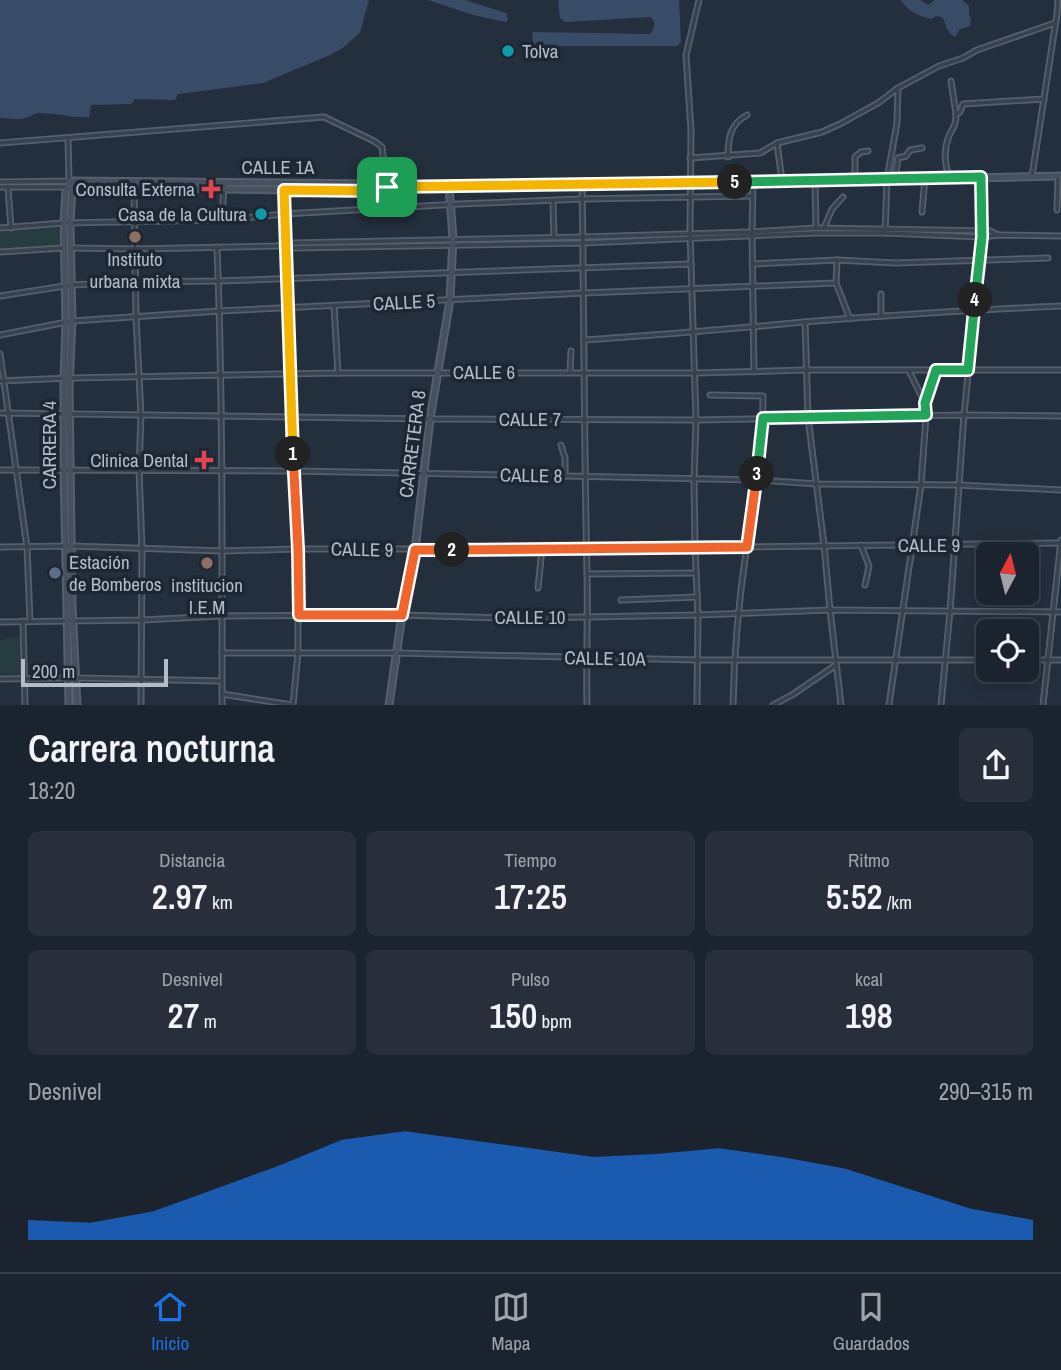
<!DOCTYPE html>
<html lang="es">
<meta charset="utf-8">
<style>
:root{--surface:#1b232e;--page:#282f3a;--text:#f1f3f6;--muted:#a0a4aa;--line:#39404a;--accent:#1a73e8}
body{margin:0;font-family:"Archivo Narrow",sans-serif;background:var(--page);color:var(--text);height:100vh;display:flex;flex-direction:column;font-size:26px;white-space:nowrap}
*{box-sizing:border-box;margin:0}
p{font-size:23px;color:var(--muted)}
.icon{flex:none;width:38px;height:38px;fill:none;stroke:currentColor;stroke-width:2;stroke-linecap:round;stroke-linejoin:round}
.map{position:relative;height:705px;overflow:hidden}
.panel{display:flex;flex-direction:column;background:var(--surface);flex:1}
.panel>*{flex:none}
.needle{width:46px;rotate:7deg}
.buttons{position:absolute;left:976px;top:542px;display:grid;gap:14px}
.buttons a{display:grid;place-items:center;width:63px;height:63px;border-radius:10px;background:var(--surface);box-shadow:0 4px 18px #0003,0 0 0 2px var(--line);font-size:35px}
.scale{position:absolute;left:21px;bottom:18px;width:147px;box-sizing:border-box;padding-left:7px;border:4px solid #b4bcc9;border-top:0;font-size:19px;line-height:24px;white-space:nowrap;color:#b4bcc9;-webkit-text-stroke:5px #1d2633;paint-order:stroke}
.pin{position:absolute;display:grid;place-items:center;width:60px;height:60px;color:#fff;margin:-30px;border-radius:14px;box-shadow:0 4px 10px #0006}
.km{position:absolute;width:35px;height:35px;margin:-18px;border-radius:50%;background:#222;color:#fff;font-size:19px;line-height:35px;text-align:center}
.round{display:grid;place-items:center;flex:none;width:74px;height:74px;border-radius:10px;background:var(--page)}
.summary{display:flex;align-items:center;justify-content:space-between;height:119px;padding:0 28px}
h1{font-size:38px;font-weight:600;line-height:52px}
.metrics{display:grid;grid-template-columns:repeat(3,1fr);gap:10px;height:119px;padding:7px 28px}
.metrics div{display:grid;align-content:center;border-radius:10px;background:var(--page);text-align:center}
.metrics b{font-size:35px;font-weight:600}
.metrics small{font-size:19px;font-weight:400}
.metrics p{font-size:19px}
.chart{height:196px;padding:14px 28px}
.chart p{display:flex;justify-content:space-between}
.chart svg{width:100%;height:126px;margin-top:7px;fill:var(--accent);opacity:.7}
.tab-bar{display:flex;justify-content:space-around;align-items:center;height:98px;border-top:2px solid var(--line);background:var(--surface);font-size:19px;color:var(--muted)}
.tab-bar a{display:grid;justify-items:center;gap:4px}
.tab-bar .active{color:var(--accent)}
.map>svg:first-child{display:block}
.green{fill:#263c3f}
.water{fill:#394c67}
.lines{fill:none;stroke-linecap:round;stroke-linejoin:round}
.street-casing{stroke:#565f6c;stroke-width:7}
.secondary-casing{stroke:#565f6c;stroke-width:9}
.street{stroke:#38414e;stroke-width:3.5}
.secondary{stroke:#465061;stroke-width:5}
.split-1-casing{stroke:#fff;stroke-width:14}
.split-2-casing{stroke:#fff;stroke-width:14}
.split-3-casing{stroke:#fff;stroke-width:14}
.split-4-casing{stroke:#fff;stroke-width:14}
.split-5-casing{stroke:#fff;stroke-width:14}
.split-6-casing{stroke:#fff;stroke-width:14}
.split-1{stroke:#f5b400;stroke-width:9}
.split-2{stroke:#f0652b;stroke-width:9}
.split-3{stroke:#f0652b;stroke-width:9}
.split-4{stroke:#22a559;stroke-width:9}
.split-5{stroke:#22a559;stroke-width:9}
.split-6{stroke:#f5b400;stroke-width:9}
.culture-dot{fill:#0f9aa8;stroke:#1d2633;stroke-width:2.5}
.health-dot{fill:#e0444e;stroke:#1d2633;stroke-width:2.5}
.education-dot{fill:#8d6e63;stroke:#1d2633;stroke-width:2.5}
.service-dot{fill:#5c6f8a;stroke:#1d2633;stroke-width:2.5}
.labels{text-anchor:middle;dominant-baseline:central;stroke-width:7;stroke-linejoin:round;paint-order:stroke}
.poi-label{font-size:19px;fill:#b4bcc9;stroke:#1d2633;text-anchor:end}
.street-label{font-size:19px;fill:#b4bcc9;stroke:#1d2633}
</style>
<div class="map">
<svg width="1061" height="705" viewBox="0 0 1061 705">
<rect width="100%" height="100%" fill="#242f3e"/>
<g class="green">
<polygon points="58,227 59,245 0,249 0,231"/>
<polygon points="20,636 22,675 0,674 0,640"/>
</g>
<g class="water">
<path d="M0,0H369L360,33L341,49L330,55L263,83L178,94L175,100L134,99L132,104L91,105L89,117C71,118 55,113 38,113C34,113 32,116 28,117C21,121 8,118 0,118Z"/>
<polygon points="428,0 465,0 506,13 508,20 506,22 473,15"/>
<path d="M558,0H679L681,42L677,46H534L532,38L533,32L650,34C655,28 656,23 651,17L565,22L560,18Z"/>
<path d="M901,0H920L928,5L935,0H962L969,6V16L971,17L970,26L960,29L955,37C945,31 947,24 942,17L936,16L932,19C920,17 907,11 901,0Z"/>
</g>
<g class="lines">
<g class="street-casing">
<g id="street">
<polyline points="951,81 956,114"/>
<polyline points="0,143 324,117 374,141 382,147 387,187"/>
<polyline points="777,143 782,181"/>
<path d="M728,157C728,138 730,124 747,115"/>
<polyline points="690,158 760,153 777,143 822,132 840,124 878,103 898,88 939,66 963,58 977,50 1055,23"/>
<polyline points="1032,176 1057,14 1058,0"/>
<path d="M949,178C945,163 943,151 949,136C954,126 956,125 956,114L960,112L963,104L1044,99"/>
<polyline points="895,179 898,158 906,156 910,150 922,148"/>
<polyline points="855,180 855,157 861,152 868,151"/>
<polyline points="0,182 69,181 68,138"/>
<path d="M582,183C584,313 584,442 587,572C588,616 586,661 587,705"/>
<polyline points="753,183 752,232 754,372"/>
<polyline points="815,183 816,227"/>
<polyline points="0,187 67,187"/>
<polyline points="8,188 11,228"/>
<polyline points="134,188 136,317 141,415 139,470 142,548 141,705"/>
<polyline points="284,190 298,549 298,653 293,705"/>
<polyline points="553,201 554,237"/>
<polyline points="1057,210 1058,177"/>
<polyline points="922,212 925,178"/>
<polyline points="222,220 224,183"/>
<polyline points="0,228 64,223 222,220 284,214 459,204 582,199 752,196"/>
<polyline points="824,228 832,209 843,197"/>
<polyline points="885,233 887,179 897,123 898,88"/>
<polyline points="286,245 291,248 583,243 816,233 885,233 982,237 998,235 1061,236"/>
<path d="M217,247C223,400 222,552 222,705"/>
<polyline points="71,248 136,249 276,246 286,245 291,243 583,237 752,232 816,228 990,231 998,235"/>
<polyline points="0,252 63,248"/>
<polyline points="752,264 837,260 896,263 1048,258"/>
<polyline points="836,283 850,319"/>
<polyline points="0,296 71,285 136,282 218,281 691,264"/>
<polyline points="334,306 338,373"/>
<polyline points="881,316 881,294"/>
<polyline points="805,322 808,417 824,545 830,610 841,705"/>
<polyline points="0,335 72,321 219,311 584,293 836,283 837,260"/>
<path d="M585,340C658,335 731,329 804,322C890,315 975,310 1061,306"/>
<polyline points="0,354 27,547 30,621"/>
<polyline points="570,372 571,351"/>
<polyline points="0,381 70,378 338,373 695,373 806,370 1061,370"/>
<path d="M710,395L763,396C763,446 754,496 747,545C739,598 734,651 733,705"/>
<polyline points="925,403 936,370"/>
<polyline points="0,413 430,419 696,420 964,415 1061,416"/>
<polyline points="561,445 565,458 565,476"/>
<polyline points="0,470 294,471 565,476 757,480 817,484 958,485 1061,490"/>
<polyline points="861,545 869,566 865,585"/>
<polyline points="0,547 72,546 223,551 298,549 586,549 1061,543"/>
<polyline points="587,574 696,573"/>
<polyline points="538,588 542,549"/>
<polyline points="621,600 697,597"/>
<polyline points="23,621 25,705"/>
<polyline points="0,622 142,620 221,616 402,615 502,618 586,617 698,615 830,610 1061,612"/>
<polyline points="222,653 397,653 697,660 989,660"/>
<polyline points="1027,660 1061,660"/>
<polyline points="77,678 221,681"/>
<polyline points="0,679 69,678"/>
<polyline points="222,694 292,705"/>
<polyline points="697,705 698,615 695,548 694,479 696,420 690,233 691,130 686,55 699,0"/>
<polyline points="773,705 792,695 836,665"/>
<polyline points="889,705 921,485 926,416 925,403 909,371"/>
<polyline points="941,705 950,611 964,415 982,237 981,177"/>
<polyline points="1043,705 1061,540"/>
</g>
</g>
<g class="secondary-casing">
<g id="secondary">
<polyline points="69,187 379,191 387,187"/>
<polyline points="69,705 64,471 64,378 66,323 64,223 66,189 69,187"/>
<polyline points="77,705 72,605 69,388 72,321 70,222 72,190 69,187 69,181 379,184 387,187 582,183 753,183 1061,176"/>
<polyline points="389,705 402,615 415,550 430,419 450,300 453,238 449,186"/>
</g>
</g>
<use href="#street" class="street"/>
<use href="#secondary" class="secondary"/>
</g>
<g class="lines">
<g class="split-1-casing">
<polyline id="split-1" points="293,454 284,190 379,191 387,187"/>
</g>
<g class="split-2-casing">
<polyline id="split-2" points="293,454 298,549 299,615 402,615 415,550 452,550"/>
</g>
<g class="split-3-casing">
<polyline id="split-3" points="452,550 747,547 757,474"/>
</g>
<g class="split-4-casing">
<polyline id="split-4" points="757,474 763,418 926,415 925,403 936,370 968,370 975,300"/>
</g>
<g class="split-5-casing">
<polyline id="split-5" points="735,182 981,177 982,237 975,300"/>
</g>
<g class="split-6-casing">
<polyline id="split-6" points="387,187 735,182"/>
</g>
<use href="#split-1" class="split-1"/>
<use href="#split-2" class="split-2"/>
<use href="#split-3" class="split-3"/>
<use href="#split-4" class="split-4"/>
<use href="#split-5" class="split-5"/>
<use href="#split-6" class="split-6"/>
</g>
<g class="culture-dot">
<circle cx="508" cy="51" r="7"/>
<circle cx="261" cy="214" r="7"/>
</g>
<g class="health-dot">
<path d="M207.5 178.5h7v7h7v7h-7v7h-7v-7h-7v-7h7z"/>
<path d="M200.5 449.5h7v7h7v7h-7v7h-7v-7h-7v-7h7z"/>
</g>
<g class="education-dot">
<circle cx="135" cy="237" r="7"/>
<circle cx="207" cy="563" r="7"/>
</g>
<circle class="service-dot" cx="55" cy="573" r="7"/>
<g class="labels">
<g class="poi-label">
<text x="522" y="51" text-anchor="start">Tolva</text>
<text x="195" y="189">Consulta Externa</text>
<text x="247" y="214">Casa de la Cultura</text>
<text x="135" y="259" text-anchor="middle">Instituto<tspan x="135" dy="22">urbana mixta</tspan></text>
<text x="188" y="460">Clinica Dental</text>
<text x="69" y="562" text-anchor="start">Estación<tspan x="69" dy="22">de Bomberos</tspan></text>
<text x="207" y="585" text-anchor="middle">institucion<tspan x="207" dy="22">I.E.M</tspan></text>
</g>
<g class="street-label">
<text x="278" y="167">CALLE 1A</text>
<text transform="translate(404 302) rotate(-3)">CALLE 5</text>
<text x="484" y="372">CALLE 6</text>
<text x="530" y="419">CALLE 7</text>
<text transform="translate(412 444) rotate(-83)">CARRETERA 8</text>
<text transform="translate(49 445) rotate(-90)">CARRERA 4</text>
<text transform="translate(531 475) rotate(1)">CALLE 8</text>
<text x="929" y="545">CALLE 9</text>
<text transform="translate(362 549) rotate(1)">CALLE 9</text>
<text x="530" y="617">CALLE 10</text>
<text transform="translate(605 658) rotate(1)">CALLE 10A</text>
</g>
</g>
</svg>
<div class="buttons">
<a><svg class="needle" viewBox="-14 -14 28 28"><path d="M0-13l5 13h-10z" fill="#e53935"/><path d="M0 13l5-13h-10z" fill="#a0a4aa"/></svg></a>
<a><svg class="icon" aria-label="locate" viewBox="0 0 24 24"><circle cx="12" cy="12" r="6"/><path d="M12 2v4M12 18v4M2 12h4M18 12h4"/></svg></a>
</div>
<div class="scale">200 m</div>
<div class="pin" style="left:387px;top:187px;background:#1e9e55"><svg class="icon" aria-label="arrive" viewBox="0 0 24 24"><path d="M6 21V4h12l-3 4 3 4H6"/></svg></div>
<b class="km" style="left:293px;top:454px">1</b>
<b class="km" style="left:452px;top:550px">2</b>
<b class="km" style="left:757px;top:474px">3</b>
<b class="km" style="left:975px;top:300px">4</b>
<b class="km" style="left:735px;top:182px">5</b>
</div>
<section class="panel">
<div class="summary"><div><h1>Carrera nocturna</h1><p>18:20</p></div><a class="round"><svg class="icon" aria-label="share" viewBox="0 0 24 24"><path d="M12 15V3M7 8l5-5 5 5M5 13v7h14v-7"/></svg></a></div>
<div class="metrics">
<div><p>Distancia</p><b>2.97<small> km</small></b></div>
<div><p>Tiempo</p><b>17:25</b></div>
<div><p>Ritmo</p><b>5:52<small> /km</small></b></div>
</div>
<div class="metrics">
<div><p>Desnivel</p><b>27<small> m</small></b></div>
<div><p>Pulso</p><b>150<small> bpm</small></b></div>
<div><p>kcal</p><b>198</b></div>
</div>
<div class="chart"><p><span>Desnivel</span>290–315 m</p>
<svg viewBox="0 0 160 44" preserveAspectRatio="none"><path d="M0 44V37L10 38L20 34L30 26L40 18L50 9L60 6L70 9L80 12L90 15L100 14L110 12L120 15L130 19L140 26L150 33L160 37V44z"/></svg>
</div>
</section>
<nav class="tab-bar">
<a class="active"><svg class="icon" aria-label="home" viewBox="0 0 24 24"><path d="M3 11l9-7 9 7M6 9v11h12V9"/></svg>Inicio</a>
<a><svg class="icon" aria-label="map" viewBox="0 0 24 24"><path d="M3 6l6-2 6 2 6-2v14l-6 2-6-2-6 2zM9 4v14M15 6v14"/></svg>Mapa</a>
<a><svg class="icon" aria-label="saved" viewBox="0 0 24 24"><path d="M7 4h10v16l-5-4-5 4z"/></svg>Guardados</a>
</nav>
